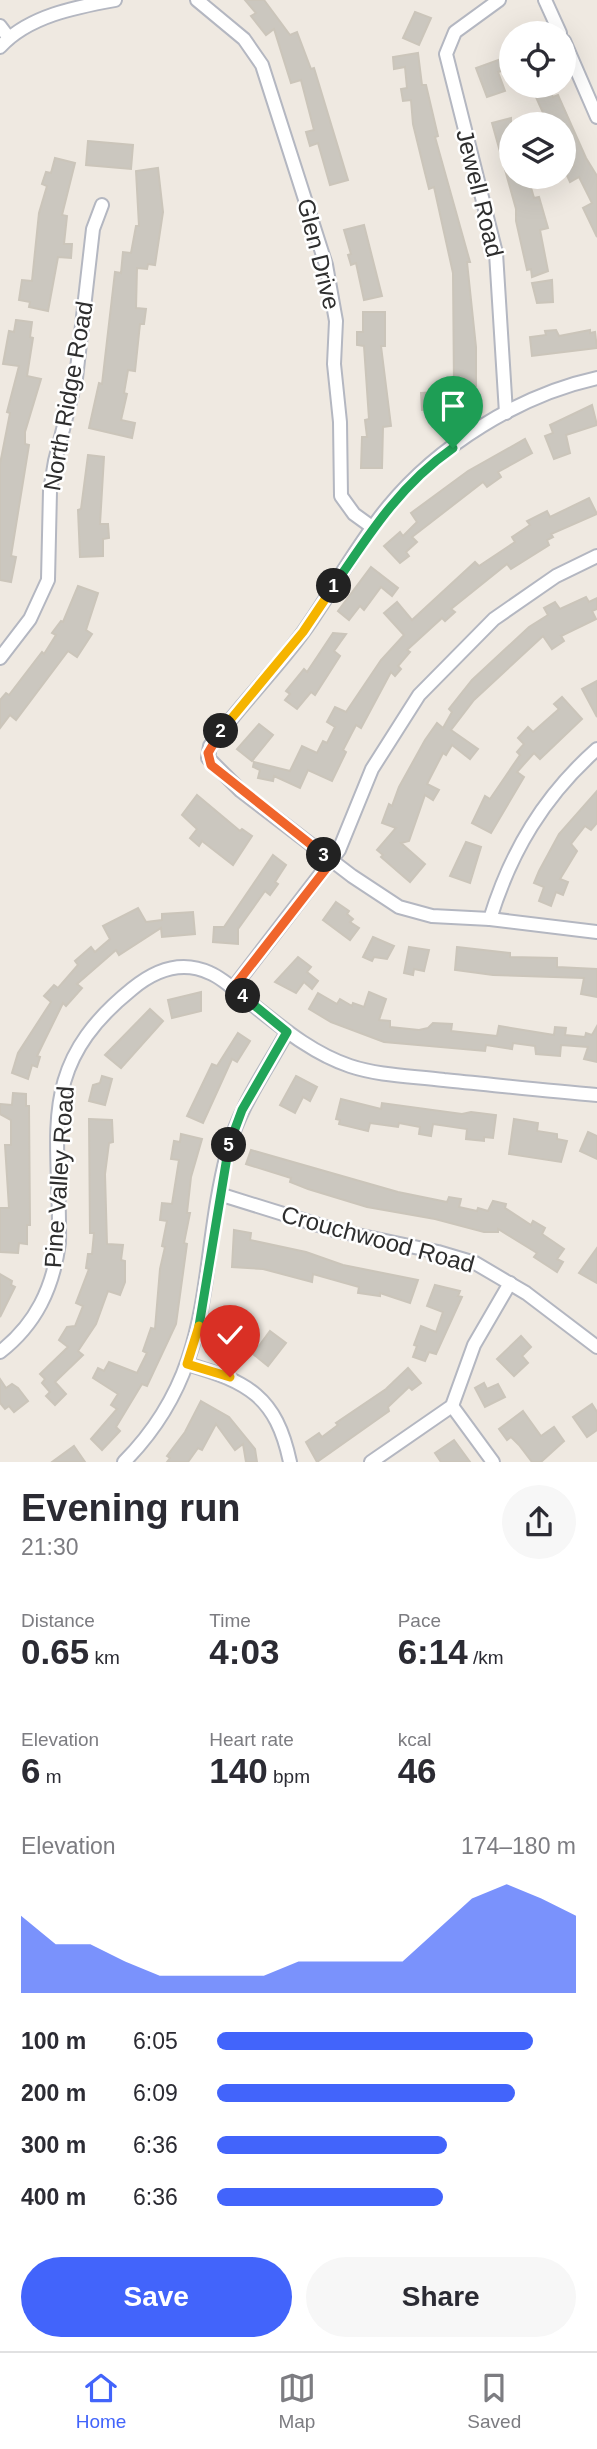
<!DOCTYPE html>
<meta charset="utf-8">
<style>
:root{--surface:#fff;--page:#f7f7f7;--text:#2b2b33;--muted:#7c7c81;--line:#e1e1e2;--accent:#4264fb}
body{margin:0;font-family:Arial,sans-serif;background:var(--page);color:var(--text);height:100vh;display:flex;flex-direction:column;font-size:26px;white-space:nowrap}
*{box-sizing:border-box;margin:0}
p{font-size:23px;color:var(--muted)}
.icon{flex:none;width:38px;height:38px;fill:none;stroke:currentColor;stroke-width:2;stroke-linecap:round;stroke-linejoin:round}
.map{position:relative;height:1462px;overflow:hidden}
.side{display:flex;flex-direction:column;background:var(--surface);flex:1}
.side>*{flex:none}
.fabs{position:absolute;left:499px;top:21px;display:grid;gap:14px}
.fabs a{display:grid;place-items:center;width:77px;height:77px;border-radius:50%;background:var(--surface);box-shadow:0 7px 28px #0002;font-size:35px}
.pin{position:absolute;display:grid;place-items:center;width:60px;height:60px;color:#fff;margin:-72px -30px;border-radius:50% 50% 50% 0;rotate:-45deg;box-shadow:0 0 7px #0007}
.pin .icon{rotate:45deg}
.km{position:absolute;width:35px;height:35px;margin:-18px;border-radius:50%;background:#222;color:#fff;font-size:19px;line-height:35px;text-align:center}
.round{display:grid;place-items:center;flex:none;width:74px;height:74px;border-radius:37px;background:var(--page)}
.summary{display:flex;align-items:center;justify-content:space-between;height:119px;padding:0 21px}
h1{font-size:38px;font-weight:800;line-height:52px}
.stats{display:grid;grid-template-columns:repeat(3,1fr);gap:10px;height:119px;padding:7px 21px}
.stats div{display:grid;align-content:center}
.stats b{font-size:35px;font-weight:800}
.stats small{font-size:19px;font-weight:400}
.stats p{font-size:19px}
.chart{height:196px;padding:14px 21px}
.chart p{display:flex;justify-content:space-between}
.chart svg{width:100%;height:126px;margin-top:7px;fill:var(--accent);opacity:.7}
.primary-button{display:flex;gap:14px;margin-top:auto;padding:14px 21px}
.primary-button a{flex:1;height:80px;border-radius:42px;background:var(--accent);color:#fff;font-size:28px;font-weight:800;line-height:80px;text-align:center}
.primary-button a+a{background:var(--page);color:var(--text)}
ul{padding:0 21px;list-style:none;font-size:23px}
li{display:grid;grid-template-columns:112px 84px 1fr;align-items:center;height:52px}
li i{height:18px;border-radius:9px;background:var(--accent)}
.menu{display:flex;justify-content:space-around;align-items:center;height:98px;border-top:2px solid var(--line);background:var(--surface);font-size:19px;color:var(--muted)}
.menu a{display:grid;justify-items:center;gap:4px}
.menu .current{color:var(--accent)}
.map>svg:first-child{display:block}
.building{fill:#cbc7bf;stroke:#cbc5ba;stroke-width:2}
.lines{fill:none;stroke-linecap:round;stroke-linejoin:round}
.minor-casing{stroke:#b4b7c1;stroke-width:16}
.minor{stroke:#fff;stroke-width:12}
.split-1-casing{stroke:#fff;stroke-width:14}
.split-2-casing{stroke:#fff;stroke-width:14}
.split-3-casing{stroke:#fff;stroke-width:14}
.split-4-casing{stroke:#fff;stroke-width:14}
.split-5-casing{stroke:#fff;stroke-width:14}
.split-6-casing{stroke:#fff;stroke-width:14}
.split-7-casing{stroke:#fff;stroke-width:14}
.split-1{stroke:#22a559;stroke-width:9}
.split-2{stroke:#f5b400;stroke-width:9}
.split-3{stroke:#f0652b;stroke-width:9}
.split-4{stroke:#f0652b;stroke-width:9}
.split-5{stroke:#22a559;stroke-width:9}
.split-6{stroke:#22a559;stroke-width:9}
.split-7{stroke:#f5b400;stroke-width:9}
.labels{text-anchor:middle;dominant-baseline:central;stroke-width:5;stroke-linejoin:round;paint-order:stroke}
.street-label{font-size:24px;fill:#2e2e2e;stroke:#fff}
</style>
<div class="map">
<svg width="597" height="1462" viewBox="0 0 597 1462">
<rect width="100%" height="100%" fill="#efe9e1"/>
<g class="building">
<polygon points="245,0 264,0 290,35 297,32 311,69 314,68 348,180 330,185 318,143 310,146 306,132 314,130 301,80 291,83 274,29 266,35 251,16 256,13"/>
<polygon points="415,12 431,18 419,45 403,38"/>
<polygon points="418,53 422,85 426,85 438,136 435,137 470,262 467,262 476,347 476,386 454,387 453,273 434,187 429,189 424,169 413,124 411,100 403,101 401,89 407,88 405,67 394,69 393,57"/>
<polygon points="501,59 505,70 498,72 505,91 487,97 476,68"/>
<polygon points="531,86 548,86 553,97 558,95 586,158 597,176 597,237 583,208 592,203 579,177 570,182 565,171 574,166 564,144 564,124 548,124"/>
<polygon points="511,118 511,177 528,177 534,198 539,197 548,228 540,230 548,271 532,277 531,269 527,270 516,221 516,209 492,123"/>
<polygon points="88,141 133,145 131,169 86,165"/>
<polygon points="55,158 75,163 62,215 67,216 64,244 72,244 71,258 58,257 48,311 29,307 30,302 19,300 22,280 32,281 39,213 47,186 42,184 46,172 51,173"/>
<polygon points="158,168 163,212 155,265 148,264 147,269 137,268 136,308 146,309 144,324 140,324 135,371 128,370 124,393 127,394 121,420 135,423 132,438 89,428 99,383 102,384 115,272 121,273 123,252 131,253 136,226 139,226 136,171"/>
<polygon points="364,225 382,296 364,300 356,263 351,265 348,255 351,254 344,230"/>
<polygon points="552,280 553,302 537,303 532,283"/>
<polygon points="363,312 385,312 385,346 381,346 391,426 383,427 382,468 361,468 362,437 367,437 365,420 369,419 364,346 357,345 357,332 363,332"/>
<polygon points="16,320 32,322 30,337 33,338 27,376 41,379 25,432 25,444 29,445 11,556 16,557 11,582 0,580 0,464 10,413 7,412 19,366 3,364 9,331 14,332"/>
<polygon points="556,330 559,336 590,330 590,333 595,332 597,348 532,356 530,337 546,335 545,331"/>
<polygon points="453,391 454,408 422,410 421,393"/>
<polygon points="592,405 597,425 566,435 570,453 554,459 545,436 553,433 550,425"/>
<polygon points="525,439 532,453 498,472 501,477 487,487 483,482 412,537 417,542 406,552 409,556 400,563 384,546 400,532 403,536 417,522 411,513 468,471"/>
<polygon points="88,455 104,457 100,524 108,524 109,538 103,539 103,556 80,557 78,510 81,509"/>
<polygon points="589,498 597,514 551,534 553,537 547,540 549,545 511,569 507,564 451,609 455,612 445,621 442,618 407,650 410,652 398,666 401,669 395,676 391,672 361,728 356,725 343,750 346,752 332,781 308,770 300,788 274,776 273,781 258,778 260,770 253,767 254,762 290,771 302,746 317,753 323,741 327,743 335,727 327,722 335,707 346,712 381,660 404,635 384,613 397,602 412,620 475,562 479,566 515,542 512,537 530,525 527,521 547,511 550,517"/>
<polygon points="371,567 398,588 392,596 381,587 364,610 360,606 349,620 338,611"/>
<polygon points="78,586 98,593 86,630 92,634 77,657 68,651 16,720 10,715 0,728 0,700 6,693 9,695 42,652 44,654 56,635 52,633 61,621 63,622"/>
<polygon points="586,597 589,602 597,598 597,609 592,611 596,619 561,636 564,641 552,649 543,636 474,700 451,730 478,749 470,759 452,745 446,755 443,753 427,784 439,790 433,800 425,795 409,841 401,843 425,864 410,882 381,857 383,855 377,850 396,828 382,823 389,804 392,806 399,787 425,740 437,723 443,728 452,712 449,709 472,680 529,627 548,615 544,608 555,602 560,609"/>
<polygon points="333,633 346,634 334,651 340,656 315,695 311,692 297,709 285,700 290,694 286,691 304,669 307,672"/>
<polygon points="597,681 597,717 582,689"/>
<polygon points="562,697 582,719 540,759 534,753 517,772 524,777 491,833 472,823 485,796 490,799 520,755 517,752 524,744 518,738 528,727 533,732 559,709 554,704"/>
<polygon points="259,724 273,735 252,761 237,749"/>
<polygon points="597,791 597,823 591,830 585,826 571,844 577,851 560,879 568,882 563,895 556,892 551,906 539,901 544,887 534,883 539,871 559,834"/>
<polygon points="197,795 240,831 242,829 252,836 233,865 202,841 199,846 190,838 197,829 182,815"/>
<polygon points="466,842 481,847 470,883 450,876"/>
<polygon points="273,855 286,865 275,882 278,884 270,895 265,891 238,929 238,944 213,942 214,927 224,927"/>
<polygon points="336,902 349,911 347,914 353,919 350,922 359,928 350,940 323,920"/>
<polygon points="138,908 146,922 162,920 162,914 193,912 195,934 162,937 161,928 119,955 116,950 77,984 82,988 66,1006 63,1003 37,1056 40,1057 37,1067 32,1065 28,1079 12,1073 18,1053 51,1002 44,996 54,985 58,988 78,965 75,961 91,947 95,952 110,939 103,926"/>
<polygon points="373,937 394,946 387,959 374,957 372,961 363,957"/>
<polygon points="409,947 429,950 424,971 414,969 413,975 404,973"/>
<polygon points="457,947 510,953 510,957 557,958 557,967 597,969 597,997 581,994 584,978 493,975 455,970"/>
<polygon points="298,957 311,967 307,972 318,981 312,989 304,982 296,993 275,982"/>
<polygon points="201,992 201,1011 172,1018 168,1000"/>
<polygon points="369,992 386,999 379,1020 390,1021 390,1027 419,1030 428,1028 433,1023 452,1024 451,1031 497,1036 499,1026 554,1035 555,1027 566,1028 565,1035 585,1037 586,1033 592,1035 597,1026 597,1062 584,1059 588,1047 561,1045 560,1056 536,1054 535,1046 513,1043 512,1049 486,1045 485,1051 384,1042 331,1022 309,1009 318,993 337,1004 340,999 352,1006 353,1003 364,1007"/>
<polygon points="150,1009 163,1021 121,1068 105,1055"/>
<polygon points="238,1033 250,1041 237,1062 232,1059 203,1123 187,1116 212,1064 217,1066"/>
<polygon points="102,1076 112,1079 105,1105 89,1101 93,1085 100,1083"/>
<polygon points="296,1076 317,1087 310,1101 303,1097 295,1113 280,1105"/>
<polygon points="13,1093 26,1094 26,1106 29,1106 30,1225 27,1225 27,1244 19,1243 18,1253 0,1252 0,1208 9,1208 5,1145 11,1145 11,1120 0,1114 0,1104 12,1105"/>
<polygon points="341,1099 381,1109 382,1103 462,1114 471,1112 496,1115 493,1138 484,1137 484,1141 466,1139 467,1129 433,1124 431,1136 419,1134 420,1127 399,1123 398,1127 370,1123 368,1131 339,1124 340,1120 336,1119"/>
<polygon points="89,1119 112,1120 113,1142 109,1143 105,1174 107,1244 123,1245 121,1260 125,1261 125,1282 120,1295 108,1291 96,1324 78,1351 83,1355 55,1382 66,1394 55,1405 46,1396 50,1392 42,1383 45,1379 40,1374 68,1347 59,1340 67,1327 75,1326 83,1306 76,1303 89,1269 86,1268 88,1254 92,1254 94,1233 90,1233"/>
<polygon points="514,1119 538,1123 537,1131 557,1134 557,1139 567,1141 561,1162 509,1154"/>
<polygon points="588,1132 597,1136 597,1159 580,1151"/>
<polygon points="181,1134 202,1139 191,1177 187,1213 190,1213 184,1243 187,1244 176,1324 147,1386 142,1384 116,1427 120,1431 102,1450 91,1439 117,1409 111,1405 118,1394 93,1378 98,1368 104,1371 109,1362 137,1373 147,1353 143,1351 151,1328 155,1329 160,1269 165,1247 162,1246 167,1221 160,1220 162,1203 172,1204 179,1160 171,1159 174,1141 180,1142"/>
<polygon points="251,1150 398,1192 447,1202 449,1197 461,1199 459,1207 477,1211 478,1208 488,1211 493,1201 506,1204 505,1208 531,1225 533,1221 545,1228 542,1234 564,1249 557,1259 563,1262 557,1272 534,1257 537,1253 498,1229 498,1232 484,1232 435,1219 367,1207 308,1189 290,1182 291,1178 246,1164"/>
<polygon points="234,1230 251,1233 250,1240 306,1252 343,1265 418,1280 410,1303 380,1293 380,1296 358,1293 359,1287 313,1274 312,1282 263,1269 232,1267"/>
<polygon points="597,1248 597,1283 579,1273"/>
<polygon points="0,1274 12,1281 11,1285 15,1287 0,1317"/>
<polygon points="435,1285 460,1291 458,1296 462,1297 436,1354 429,1352 425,1361 413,1357 417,1346 414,1345 421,1326 436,1332 443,1312 427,1306"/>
<polygon points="230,1319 254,1324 251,1342 227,1335"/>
<polygon points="270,1331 286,1343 268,1366 253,1354"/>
<polygon points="521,1336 531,1347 522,1356 528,1363 514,1376 497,1359"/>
<polygon points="408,1368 421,1383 412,1390 409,1387 388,1407 389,1411 317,1462 306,1442 319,1433 322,1437 338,1425 336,1423 386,1389"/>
<polygon points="0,1379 6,1388 12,1384 18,1388 28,1401 14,1412 9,1406 5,1409 0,1403"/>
<polygon points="484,1383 487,1389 498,1384 505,1397 485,1407 475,1388"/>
<polygon points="201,1401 229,1417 255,1449 257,1462 246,1462 243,1444 235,1450 216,1424 202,1450 198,1448 188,1462 167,1462 170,1458 167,1456 185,1432"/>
<polygon points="592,1404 597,1412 597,1430 587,1437 573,1417"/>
<polygon points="523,1411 541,1436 554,1427 564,1441 541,1462 532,1462 519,1445 511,1437 507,1440 499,1429"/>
<polygon points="454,1440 470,1462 441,1462 435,1453"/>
<polygon points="74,1446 85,1462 52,1462"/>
</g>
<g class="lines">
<g class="minor-casing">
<g id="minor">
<polyline points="197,0 244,39 262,65 326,265 336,321 334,364 340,422 341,496 354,514 372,527"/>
<polyline points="499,0 455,32 446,54 496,253 506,413"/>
<polyline points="545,0 560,33"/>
<polyline points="0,26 9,38"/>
<polyline points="564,41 597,117"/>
<path d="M0,47C28,16 76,7 115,0"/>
<path d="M597,378C519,395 438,446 388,507C356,546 333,590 304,631C275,671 239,706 210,746L208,758L241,791L352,876L399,907L432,916L490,919L597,932"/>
<polyline points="0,658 30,619 48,580 50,491 55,461 76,378 93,229 102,205"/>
<path d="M490,919C511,851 544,796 597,749"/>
<polyline points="233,988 339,850 372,769 419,695 494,619 556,576 597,556"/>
<polyline points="219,1194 338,1231 438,1252 475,1263 526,1293 597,1347"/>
<path d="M0,1352C36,1324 53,1288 59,1243C61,1132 34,1068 132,989C155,970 182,960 210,973C224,979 236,991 248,1001C280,1026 311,1053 350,1066C380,1076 413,1076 444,1080C495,1085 546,1091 597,1095"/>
<path d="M187,1364C248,1382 276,1396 290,1462"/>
<polyline points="452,1406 493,1462"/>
<path d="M124,1462C219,1366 197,1268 228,1150C239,1107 266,1071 287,1032"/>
<polyline points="371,1462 452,1406 474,1345 510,1283"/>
</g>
</g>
<use href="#minor" class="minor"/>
</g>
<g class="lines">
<g class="split-1-casing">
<path id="split-1" d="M334,586C369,534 400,485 453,448"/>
</g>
<g class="split-2-casing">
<polyline id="split-2" points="221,731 303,632 334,586"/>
</g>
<g class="split-3-casing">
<polyline id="split-3" points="221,731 208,753 211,765 324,855"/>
</g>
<g class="split-4-casing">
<polyline id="split-4" points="243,996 233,988 332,861 324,855"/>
</g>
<g class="split-5-casing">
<polyline id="split-5" points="229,1145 242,1110 287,1032 243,996"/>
</g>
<g class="split-6-casing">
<polyline id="split-6" points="199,1326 229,1145"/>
</g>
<g class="split-7-casing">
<polyline id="split-7" points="199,1326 187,1364 230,1377"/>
</g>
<use href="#split-1" class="split-1"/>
<use href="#split-2" class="split-2"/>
<use href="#split-3" class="split-3"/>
<use href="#split-4" class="split-4"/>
<use href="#split-5" class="split-5"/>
<use href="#split-6" class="split-6"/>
<use href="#split-7" class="split-7"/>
</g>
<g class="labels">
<g class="street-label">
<text transform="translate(480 193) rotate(76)">Jewell Road</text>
<text transform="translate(319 254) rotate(76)">Glen Drive</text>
<text transform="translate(68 396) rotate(-80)">North Ridge Road</text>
<text transform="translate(59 1177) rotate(-86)">Pine Valley Road</text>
<text transform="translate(378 1239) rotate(15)">Crouchwood Road</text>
</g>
</g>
</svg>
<div class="fabs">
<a><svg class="icon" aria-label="locate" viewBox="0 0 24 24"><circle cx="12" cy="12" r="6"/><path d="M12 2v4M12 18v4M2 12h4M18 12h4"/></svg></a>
<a><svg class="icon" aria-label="layers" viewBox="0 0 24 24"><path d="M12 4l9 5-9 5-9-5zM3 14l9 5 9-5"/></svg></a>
</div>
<div class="pin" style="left:453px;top:448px;background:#1e9e55"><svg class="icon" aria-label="arrive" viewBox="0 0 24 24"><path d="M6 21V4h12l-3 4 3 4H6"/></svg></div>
<div class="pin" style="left:230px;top:1377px;background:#d93025"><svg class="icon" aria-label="check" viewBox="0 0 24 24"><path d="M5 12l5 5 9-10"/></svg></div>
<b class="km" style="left:334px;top:586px">1</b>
<b class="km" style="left:221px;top:731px">2</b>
<b class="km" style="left:324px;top:855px">3</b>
<b class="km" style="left:243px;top:996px">4</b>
<b class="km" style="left:229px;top:1145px">5</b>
</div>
<section class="side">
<div class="summary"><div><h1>Evening run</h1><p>21:30</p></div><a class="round"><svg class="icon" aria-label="share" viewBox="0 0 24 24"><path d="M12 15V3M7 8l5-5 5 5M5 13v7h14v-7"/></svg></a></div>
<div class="stats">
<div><p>Distance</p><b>0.65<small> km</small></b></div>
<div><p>Time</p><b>4:03</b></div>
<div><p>Pace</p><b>6:14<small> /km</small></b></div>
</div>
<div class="stats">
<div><p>Elevation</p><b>6<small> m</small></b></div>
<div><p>Heart rate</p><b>140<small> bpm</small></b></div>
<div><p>kcal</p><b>46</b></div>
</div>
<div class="chart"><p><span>Elevation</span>174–180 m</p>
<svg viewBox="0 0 160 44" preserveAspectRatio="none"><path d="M0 44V17L10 27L20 27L30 33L40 38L50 38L60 38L70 38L80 33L90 33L100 33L110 33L120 22L130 11L140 6L150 11L160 17V44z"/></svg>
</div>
<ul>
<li><b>100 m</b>6:05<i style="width:88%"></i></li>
<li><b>200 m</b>6:09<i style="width:83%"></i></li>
<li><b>300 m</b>6:36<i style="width:64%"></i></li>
<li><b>400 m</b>6:36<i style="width:63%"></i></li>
</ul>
<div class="primary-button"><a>Save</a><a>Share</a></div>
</section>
<nav class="menu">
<a class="current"><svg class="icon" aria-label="home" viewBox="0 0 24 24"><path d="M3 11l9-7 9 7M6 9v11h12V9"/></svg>Home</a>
<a><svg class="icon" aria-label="map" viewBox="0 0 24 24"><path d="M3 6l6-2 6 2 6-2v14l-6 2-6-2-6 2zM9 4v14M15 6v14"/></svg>Map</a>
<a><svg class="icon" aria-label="saved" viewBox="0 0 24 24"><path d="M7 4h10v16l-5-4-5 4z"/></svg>Saved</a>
</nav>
